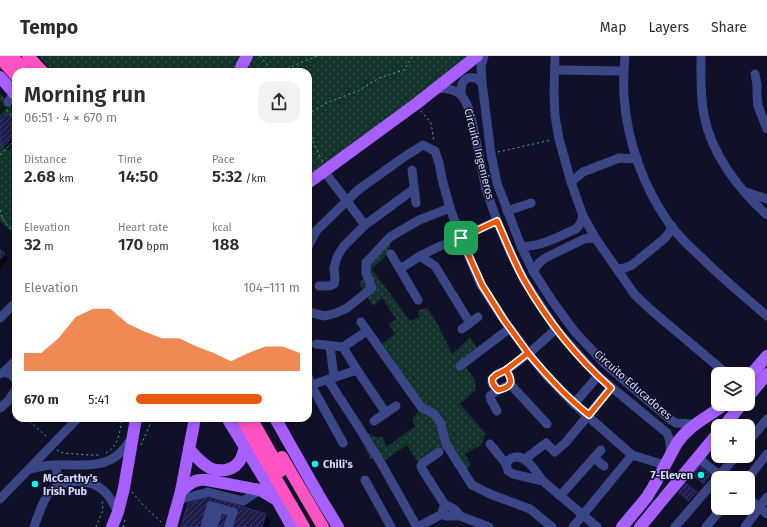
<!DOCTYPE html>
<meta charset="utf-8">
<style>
:root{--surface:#fff;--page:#f2f2f3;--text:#2b2b33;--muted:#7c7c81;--line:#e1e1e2;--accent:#ea580c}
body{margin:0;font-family:"Fira Sans",sans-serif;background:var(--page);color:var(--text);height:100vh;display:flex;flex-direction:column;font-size:15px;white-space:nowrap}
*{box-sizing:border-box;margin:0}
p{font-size:13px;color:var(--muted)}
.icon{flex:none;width:22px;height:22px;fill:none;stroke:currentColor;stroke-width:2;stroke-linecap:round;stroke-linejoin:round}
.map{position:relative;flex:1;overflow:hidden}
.panel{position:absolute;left:12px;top:12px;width:300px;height:354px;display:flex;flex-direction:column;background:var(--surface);border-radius:12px;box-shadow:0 2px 6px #0003}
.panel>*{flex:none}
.tools{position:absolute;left:711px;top:311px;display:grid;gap:8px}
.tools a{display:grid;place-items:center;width:44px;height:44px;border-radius:8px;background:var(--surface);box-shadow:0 2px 6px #0003;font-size:20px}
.pin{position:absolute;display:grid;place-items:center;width:34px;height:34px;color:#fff;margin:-17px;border-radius:8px;box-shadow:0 2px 6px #0006}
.round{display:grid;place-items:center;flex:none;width:42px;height:42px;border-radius:12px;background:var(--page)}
.summary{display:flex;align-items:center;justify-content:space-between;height:68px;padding:0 12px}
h1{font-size:22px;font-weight:600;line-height:30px}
.figures{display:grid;grid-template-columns:repeat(3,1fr);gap:6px;height:68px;padding:4px 12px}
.figures div{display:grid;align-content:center}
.figures b{font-size:17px;font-weight:600}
.figures small{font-size:11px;font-weight:400}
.figures p{font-size:11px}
.chart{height:112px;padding:8px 12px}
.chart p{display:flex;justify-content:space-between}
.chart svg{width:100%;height:72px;margin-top:4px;fill:var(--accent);opacity:.7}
ul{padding:0 12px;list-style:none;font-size:13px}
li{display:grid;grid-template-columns:64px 48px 1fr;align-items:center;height:30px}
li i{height:10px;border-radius:5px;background:var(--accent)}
header{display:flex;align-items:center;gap:24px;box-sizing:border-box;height:56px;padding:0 20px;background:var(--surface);border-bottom:1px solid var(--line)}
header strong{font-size:19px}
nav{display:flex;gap:22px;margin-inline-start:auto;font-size:14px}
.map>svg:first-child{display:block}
.grass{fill:url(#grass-dots)}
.shadow{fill:#0007}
.building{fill:url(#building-hatch);stroke:#302e75}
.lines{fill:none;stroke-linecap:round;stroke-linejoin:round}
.path{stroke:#30ba9a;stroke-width:1;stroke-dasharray:2 3;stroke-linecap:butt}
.minor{stroke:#3b4687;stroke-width:9}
.major{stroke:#a75ffe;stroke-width:12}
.highway{stroke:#fe53c3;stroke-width:12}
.path-bridge{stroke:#30ba9a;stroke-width:1;stroke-dasharray:2 3;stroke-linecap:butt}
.route-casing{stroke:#fff;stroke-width:8}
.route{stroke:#ea580c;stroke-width:5}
.poi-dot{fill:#04feeb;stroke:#101028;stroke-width:1.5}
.labels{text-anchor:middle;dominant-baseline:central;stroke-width:3;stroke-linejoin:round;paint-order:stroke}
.street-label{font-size:11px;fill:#d7daff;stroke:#101028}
.poi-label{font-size:11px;font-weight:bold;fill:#d7daff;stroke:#101028;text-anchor:start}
</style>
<header>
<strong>Tempo</strong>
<nav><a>Map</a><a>Layers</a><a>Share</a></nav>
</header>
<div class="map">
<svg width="767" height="471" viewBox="0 0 767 471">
<defs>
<pattern id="grass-dots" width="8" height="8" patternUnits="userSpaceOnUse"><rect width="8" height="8" fill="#13322c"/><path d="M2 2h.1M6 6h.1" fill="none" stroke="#354f4c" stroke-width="1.8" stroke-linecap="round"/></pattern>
<pattern id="building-hatch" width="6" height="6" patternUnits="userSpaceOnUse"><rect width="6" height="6" fill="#1d1c49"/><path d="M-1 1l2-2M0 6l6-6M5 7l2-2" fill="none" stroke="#3d3c64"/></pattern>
</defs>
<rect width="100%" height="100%" fill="#101028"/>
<g class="grass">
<polygon points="39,0 476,0 308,125 308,16 53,16"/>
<polygon points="0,37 16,56 16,180 0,165"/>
<polygon points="388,183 391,184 389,195 383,203 372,213 410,265 419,261 418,254 427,252 437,267 452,298 470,281 479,295 463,307 475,324 476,334 460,348 486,378 481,389 465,398 471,409 461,417 445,393 425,407 417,405 407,389 381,407 377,401 370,403 361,382 366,376 375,381 382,381 387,391 415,370 412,363 420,353 376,292 395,278 389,268 396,263 382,242 373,250 359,228 364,221 361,204"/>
</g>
<g class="shadow">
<polygon points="0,45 7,52 2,58 16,66 16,87 8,95 4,91 0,84"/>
<polygon points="0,194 9,203 0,213"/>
<polygon points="699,411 712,422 706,429 696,420"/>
<polygon points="685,428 700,441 693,448 682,439"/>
<polygon points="266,459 271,464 268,471 182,471"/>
</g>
<g class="building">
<polygon points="3,57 16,65 16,77 3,91 0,86 0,60"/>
<polygon points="0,193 5,198 0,203"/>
<polygon points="699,410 710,419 704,428 692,418"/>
<polygon points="685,427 697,436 689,445 677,435"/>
<polygon points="208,440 266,458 262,471 181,471 188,448"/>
</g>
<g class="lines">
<g class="path">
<polyline points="260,0 274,16"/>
<polyline points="278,16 317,0"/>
<path d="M308,51C310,58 309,65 310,73C312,85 317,95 323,106"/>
<polyline points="7,54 9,57 16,63"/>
<polyline points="421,55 431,67 434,86"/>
<polyline points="308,58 326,47 358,35 379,22 404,14 413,0"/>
<polyline points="498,96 551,84"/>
<polyline points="0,99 16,83"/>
<path d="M0,154C2,165 8,171 16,178"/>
<polyline points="26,362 48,382"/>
<polyline points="141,389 153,362"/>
<polyline points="57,394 63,397 89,399 101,399"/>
<path d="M106,397C119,390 120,375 122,362"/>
<polyline points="132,436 143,449 162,467"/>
<polyline points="96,471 103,454 102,447 103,445"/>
<polyline points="123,471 125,464"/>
</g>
<g class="minor">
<polyline points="484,0 481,10 482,27 491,98 497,127 521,190 533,215 553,246 575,276 603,306 632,331 671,364 676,367 694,368"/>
<polyline points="555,0 554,38 555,60 559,83 571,126 583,160 596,183 635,239 651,254 727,318"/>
<path d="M625,0C624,13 623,27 624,40C627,86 644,133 671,170C680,182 692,193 703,203C723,223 745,241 767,260"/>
<path d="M701,0C701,20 700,39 704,59C711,97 738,133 767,159"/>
<polyline points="555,14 623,15"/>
<polyline points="755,18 757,29 757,40 758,50 767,73"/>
<path d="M437,32C457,33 463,36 470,56L486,133L497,165L510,196L524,224L556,273L598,320L667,377C671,385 671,391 670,399"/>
<path d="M461,39C461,35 461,32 462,28C466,19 476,20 482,27"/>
<polyline points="8,46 14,37"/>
<polyline points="412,114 416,147"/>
<polyline points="324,115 365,169"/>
<polyline points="571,126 583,116 619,102 637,103"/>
<polyline points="746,136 767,143"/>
<polyline points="507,155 531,147"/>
<path d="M521,190C539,192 559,180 576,173L580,168L583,160"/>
<polyline points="308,191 316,175 358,134 404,101 423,89 435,95 439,107 442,123 450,152 461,182 481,229 504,264 528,297 545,318 574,348 632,399 665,409"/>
<polyline points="391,198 418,244"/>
<polyline points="420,200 435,210 470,267"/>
<polyline points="400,213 420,200 436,192 497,165"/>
<polyline points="617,213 625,212 632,209 664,183 669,177 672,170"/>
<polyline points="533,215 539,207 545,202 584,183 590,182 596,183"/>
<polyline points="319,230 329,230 334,228 335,223 334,212 337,201 343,191 365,169 414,133"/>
<polyline points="308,256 325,260 336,257 347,252 372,232 366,217 366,207 390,181 419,164 450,152"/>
<polyline points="0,262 16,246"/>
<polyline points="361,266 421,351 434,358 441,368 446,388 472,429 490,438 530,453 552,471"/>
<polyline points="462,273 478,261"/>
<polyline points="316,288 343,291 367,275"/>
<polyline points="330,290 334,322"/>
<polyline points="343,291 357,314 386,357"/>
<polyline points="460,310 510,272"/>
<path d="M4,316C10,317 13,319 16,324"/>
<polyline points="0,318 4,316 16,304"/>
<polyline points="308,320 311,329 343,387"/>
<polyline points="328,324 356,367 381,407 417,471"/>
<polyline points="308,330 357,314"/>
<path d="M498,334L492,327V323C497,317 501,317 508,313C525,302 541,287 556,273"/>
<polyline points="574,348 598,320"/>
<polyline points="0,352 8,345 16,333"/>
<path d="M497,355L491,344L490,340C495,334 503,333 510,328L547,368"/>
<polyline points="374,365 396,350"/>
<polyline points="748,386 767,363"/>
<polyline points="490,388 506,408"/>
<polyline points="439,396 423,407 421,410 422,413 445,449"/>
<polyline points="594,402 604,410"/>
<polyline points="698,402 723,422"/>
<polyline points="525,403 546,387 555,396 566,386 611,332"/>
<path d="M54,409C58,416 59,422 58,430"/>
<path d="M30,413C38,411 46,409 54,409C73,408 95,412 112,403C121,398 126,391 131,383"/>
<polyline points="748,422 767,398"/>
<polyline points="365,424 391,471"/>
<path d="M543,425C536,416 524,394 510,403C508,405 507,407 506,408L508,415L513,418L543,425L597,471"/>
<polyline points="560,440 601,394"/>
<polyline points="748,442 767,458"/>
<polyline points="0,443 78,362"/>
<polyline points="178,444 208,436 243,445 260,434"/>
<path d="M460,460C456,454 453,451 445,449L443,453L442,458L446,460H460L489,471"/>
<path d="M34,471C38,460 42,446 49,437C62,422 90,422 104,435C110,440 114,449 118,456"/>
<polyline points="205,471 211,450 233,456 228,471"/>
<polyline points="213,471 218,455"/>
<polyline points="418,471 442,458"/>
<polyline points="573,471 632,399"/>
<polyline points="675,471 736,400"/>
<polyline points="706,471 722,452"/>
<polyline points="745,471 767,441"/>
</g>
<g class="major">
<polyline points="240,16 242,9 247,0"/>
<polyline points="0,21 16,39"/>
<polyline points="308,127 416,48 477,0"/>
<polyline points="748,322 767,300"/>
<polyline points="748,341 767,318"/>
<polyline points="227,362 277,444 292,471"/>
<polyline points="275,362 318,438 338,471"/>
<polyline points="724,370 742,348"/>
<path d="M189,393C195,400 202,408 210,412C218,416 231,415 237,408C242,404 243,397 245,391"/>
<path d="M181,435C191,427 194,423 207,424L260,434L277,444"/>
<polyline points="112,471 118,456 124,432 136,362"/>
<polyline points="171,471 181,435 195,362"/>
<path d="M622,471L647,441L656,426L677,387C690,368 707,362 725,348"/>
<polyline points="640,471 718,377"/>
</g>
<g class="highway">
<polyline points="12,0 27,16"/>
<polyline points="28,0 43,16"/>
<polyline points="0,2 16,20"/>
<polyline points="241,362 304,471"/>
<polyline points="251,362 281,415"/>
<polyline points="282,401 323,471"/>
</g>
<polyline class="path-bridge" points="279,458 323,433"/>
</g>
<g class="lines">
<g class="route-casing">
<path id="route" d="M461,182L482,229L504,264L528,297L506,314L496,319L492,323C492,328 494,330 498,334C512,331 514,326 506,314L528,297C547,320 566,341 589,359L611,332C577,302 547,264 524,224C514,206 506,185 497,165L461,182"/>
</g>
<use href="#route" class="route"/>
</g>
<g class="poi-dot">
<circle cx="315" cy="408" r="4"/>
<circle cx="701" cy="419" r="4"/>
<circle cx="35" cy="428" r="4"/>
</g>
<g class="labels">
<g class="street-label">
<text transform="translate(479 98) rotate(76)">Circuito Ingenieros</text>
<text transform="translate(633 329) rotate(41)">Circuito Educadores</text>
</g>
<g class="poi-label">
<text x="323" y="408">Chili's</text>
<text x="693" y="419" text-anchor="end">7-Eleven</text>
<text x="43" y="422">McCarthy's<tspan x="43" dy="13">Irish Pub</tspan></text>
</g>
</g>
</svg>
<div class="tools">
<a><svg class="icon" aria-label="layers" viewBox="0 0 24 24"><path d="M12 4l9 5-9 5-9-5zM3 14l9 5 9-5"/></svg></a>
<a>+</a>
<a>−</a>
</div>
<div class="pin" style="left:461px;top:182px;background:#1e9e55"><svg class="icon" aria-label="arrive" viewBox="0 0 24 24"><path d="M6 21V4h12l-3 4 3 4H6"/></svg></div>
<section class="panel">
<div class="summary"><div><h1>Morning run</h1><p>06:51 · 4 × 670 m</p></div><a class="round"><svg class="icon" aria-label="share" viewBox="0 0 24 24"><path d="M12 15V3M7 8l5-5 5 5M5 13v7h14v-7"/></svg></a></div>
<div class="figures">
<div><p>Distance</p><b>2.68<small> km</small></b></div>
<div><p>Time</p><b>14:50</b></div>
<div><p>Pace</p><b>5:32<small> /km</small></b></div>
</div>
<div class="figures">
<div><p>Elevation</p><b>32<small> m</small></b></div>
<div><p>Heart rate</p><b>170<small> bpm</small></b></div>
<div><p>kcal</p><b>188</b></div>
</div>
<div class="chart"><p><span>Elevation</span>104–111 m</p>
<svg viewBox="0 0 160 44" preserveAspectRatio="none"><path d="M0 44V33L10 33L20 24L30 11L40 6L50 6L60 15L70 20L80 24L90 24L100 29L110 33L120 38L130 33L140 29L150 29L160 33V44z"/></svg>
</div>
<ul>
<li><b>670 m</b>5:41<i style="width:77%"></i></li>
</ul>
</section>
</div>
